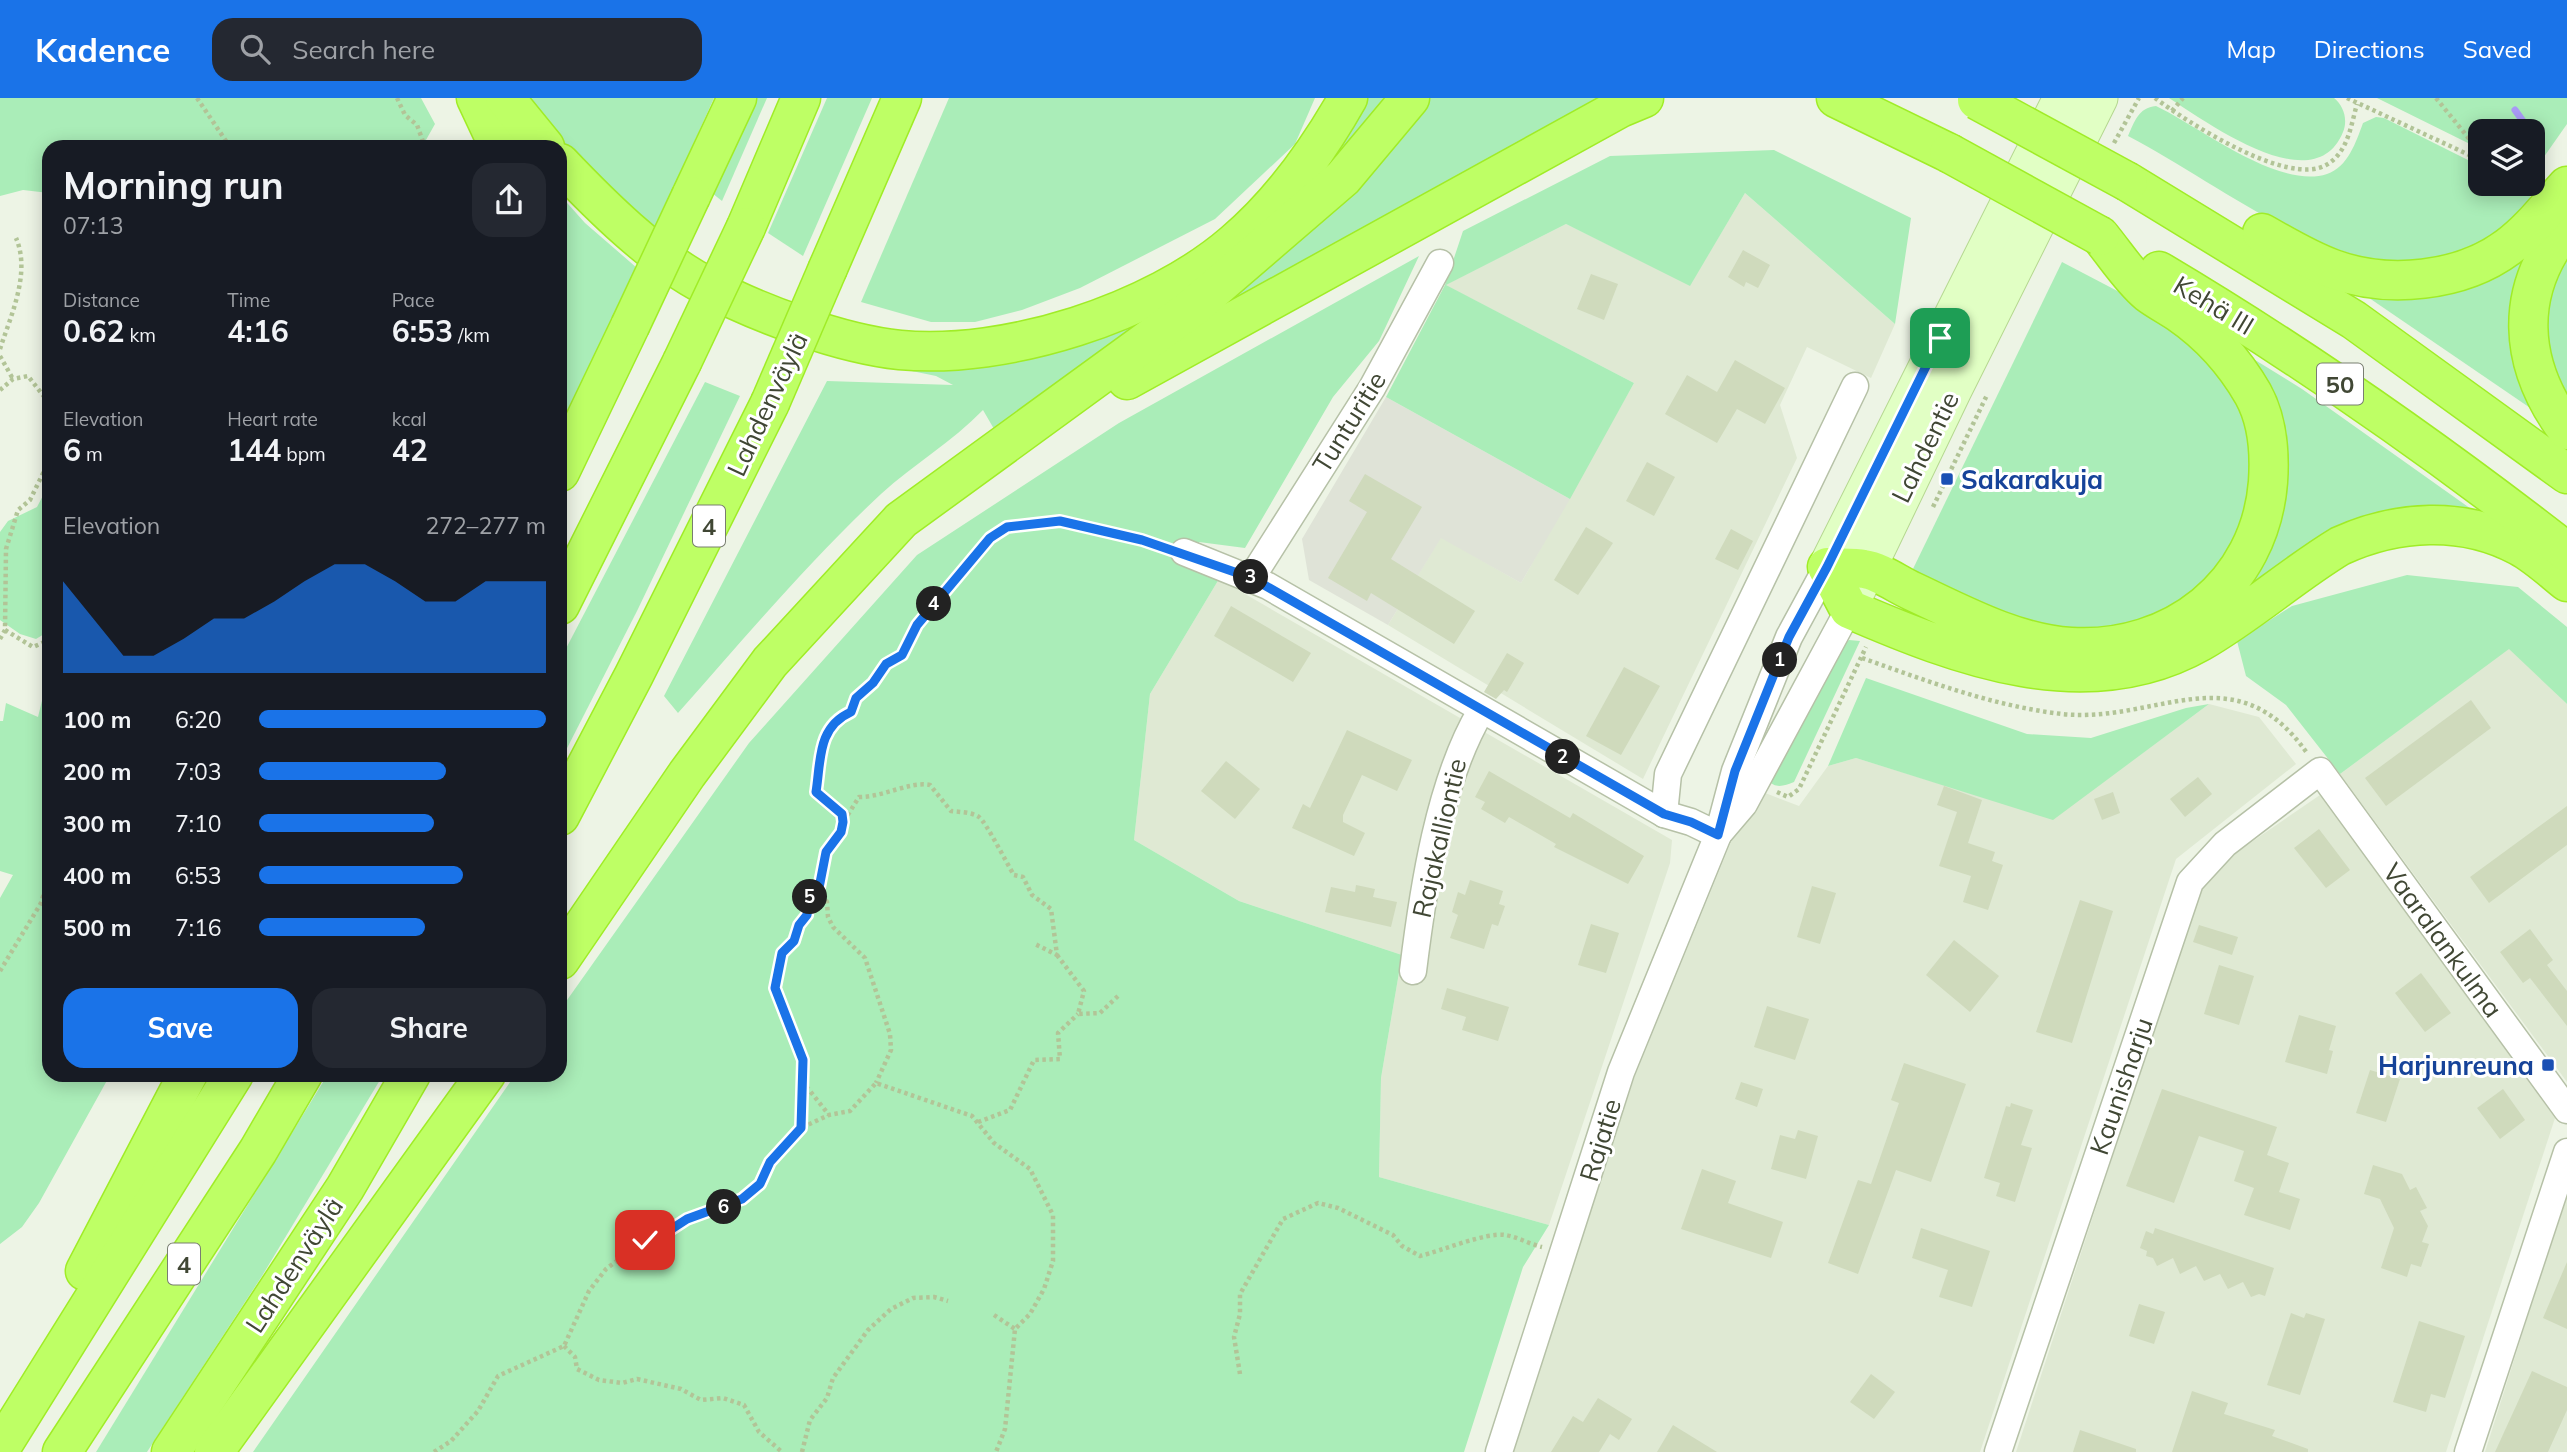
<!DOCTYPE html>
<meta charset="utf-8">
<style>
:root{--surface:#171b24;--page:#242831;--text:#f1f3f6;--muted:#9ea1a6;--accent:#1a73e8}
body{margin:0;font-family:Mulish,sans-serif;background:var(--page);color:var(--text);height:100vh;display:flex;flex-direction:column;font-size:26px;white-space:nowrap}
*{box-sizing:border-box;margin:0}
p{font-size:23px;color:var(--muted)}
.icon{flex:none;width:38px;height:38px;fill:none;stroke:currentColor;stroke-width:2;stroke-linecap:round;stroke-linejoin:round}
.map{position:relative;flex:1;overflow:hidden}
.side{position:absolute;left:42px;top:42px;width:525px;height:942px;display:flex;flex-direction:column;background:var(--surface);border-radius:21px;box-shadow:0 4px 18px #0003}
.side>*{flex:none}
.tools{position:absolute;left:2468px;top:21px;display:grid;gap:14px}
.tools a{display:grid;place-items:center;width:77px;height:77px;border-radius:14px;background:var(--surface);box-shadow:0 4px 18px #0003;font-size:35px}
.pin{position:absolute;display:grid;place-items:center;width:60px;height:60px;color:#fff;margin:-30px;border-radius:14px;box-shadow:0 4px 10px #0006}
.km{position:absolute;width:35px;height:35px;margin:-18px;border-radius:50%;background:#222;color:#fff;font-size:19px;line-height:35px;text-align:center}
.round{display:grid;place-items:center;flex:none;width:74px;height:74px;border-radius:21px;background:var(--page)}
.summary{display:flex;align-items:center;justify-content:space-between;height:119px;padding:0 21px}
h1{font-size:38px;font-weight:700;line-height:52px}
.stats{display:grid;grid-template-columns:repeat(3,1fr);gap:10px;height:119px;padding:7px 21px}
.stats div{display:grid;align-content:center}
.stats b{font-size:30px;font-weight:700}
.stats small{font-size:19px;font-weight:400}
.stats p{font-size:19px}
.chart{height:196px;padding:14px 21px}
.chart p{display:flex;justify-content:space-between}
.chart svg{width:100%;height:126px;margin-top:7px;fill:var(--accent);opacity:.7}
.primary-button{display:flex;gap:14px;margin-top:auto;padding:14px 21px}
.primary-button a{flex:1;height:80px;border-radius:21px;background:var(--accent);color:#fff;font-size:28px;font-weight:700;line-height:80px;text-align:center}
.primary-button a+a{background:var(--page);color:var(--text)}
ul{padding:0 21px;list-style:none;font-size:23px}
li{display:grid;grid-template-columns:112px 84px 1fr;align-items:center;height:52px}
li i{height:18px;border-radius:9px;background:var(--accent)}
header{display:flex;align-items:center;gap:42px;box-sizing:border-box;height:98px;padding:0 35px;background:var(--accent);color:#fff}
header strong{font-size:33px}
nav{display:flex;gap:38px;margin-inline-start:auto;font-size:24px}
.search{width:490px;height:63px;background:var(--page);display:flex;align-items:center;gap:18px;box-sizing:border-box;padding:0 24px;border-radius:21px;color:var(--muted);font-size:26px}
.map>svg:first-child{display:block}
.residential{fill:#dfe9d3}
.industrial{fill:#dfe3d7}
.green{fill:#aaedb8}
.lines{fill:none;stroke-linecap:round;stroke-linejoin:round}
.stream{stroke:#aa9bf7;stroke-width:7}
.building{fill:#cfdabc}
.street-casing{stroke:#b6c1a7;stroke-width:29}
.secondary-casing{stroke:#b5d890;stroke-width:39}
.highway-casing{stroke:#a0ec27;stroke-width:41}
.path{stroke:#b2c497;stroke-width:4.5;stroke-dasharray:3.5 3.5;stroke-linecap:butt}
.street{stroke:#fff;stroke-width:26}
.secondary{stroke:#e1ffc4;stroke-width:37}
.highway{stroke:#beff65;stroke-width:38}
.highway-bridge-casing{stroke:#a0ec27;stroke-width:41;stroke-linecap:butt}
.highway-bridge{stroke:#beff65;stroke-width:38}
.route-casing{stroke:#fff;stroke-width:14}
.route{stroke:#1a73e8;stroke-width:9}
.transit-dot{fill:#1a4fb4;stroke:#fff;stroke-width:2.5}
.labels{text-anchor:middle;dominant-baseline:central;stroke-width:6;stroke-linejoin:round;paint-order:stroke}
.shield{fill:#fff;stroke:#797e71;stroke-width:2}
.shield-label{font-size:24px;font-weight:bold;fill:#404734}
.street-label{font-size:26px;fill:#404734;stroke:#fff}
.transit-label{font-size:26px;font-weight:bold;fill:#164399;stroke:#fff;text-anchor:start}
</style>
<header>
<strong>Kadence</strong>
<div class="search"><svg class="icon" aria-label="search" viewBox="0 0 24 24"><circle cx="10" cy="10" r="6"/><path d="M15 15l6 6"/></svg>Search here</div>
<nav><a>Map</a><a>Directions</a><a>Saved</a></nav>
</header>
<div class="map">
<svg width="2567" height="1354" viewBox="0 0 2567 1354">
<rect width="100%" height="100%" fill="#edf4e5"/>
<g class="residential">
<polygon points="1745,95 1895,226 1871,280 1807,249 1780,307 1797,360 1643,681 1388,527 1441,439 1521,485 1634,285 1445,187 1566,126 1690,187"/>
<polygon points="1219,481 1672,742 1670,765 1549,1127 1379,1079 1381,980 1402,857 1239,803 1134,742 1150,596"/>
<polygon points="2509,550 2567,606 2567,984 2340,676"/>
<polygon points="2209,606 2259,619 2296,666 2176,761 1980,1354 1510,1354 1635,978 1731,744 1760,693 1799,708 1828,668 1856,660 2053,721"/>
<polygon points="2320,697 2555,1020 2446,1354 2016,1354 2205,776"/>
<polygon points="2567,1094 2567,1354 2485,1354"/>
</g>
<polygon class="industrial" points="1386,299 1570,401 1521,485 1441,440 1388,527 1309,482 1302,441"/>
<g class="green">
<polygon points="0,0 421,0 435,26 422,49 49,49 49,95 23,92 0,98"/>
<polygon points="519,0 714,0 654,133 608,97"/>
<polygon points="753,0 767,0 722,103 712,95"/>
<polygon points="827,0 872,0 803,158 768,135"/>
<polygon points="949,0 1315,0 1295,46 1215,121 1080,190 1022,212 975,224 931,224 861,204"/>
<path d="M1365,0H1391L1320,83L1175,206L994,331L983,312C952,344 914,366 881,396C808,464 744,541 678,615L664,598L827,283L953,287L936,278L902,271L1114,234Z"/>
<polygon points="1429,0 1608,0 1222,210 1290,151 1413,22"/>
<path d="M2169,0H2334C2344,8 2348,22 2343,34C2315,104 2208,25 2169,0Z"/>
<polygon points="2377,0 2567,0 2567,26 2532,76 2532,33 2480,33 2480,51"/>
<path d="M2156,8C2199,28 2278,92 2327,76C2348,69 2356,44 2363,25L2376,19L2384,20L2480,68V86H2512L2534,101C2408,248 2253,103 2128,38C2135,23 2138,10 2156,8Z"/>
<polygon points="1774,52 1911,120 1895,226 1745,95 1690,188 1566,126 1446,187 1634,285 1570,401 1386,299 1445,187 1463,133 1610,58"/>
<polygon points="560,97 585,125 637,170 560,328"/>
<polygon points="2535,141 2542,318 2356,191"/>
<path d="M2567,151V301C2539,244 2542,208 2567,151Z"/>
<polygon points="1419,158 1379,243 1333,299 1245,450 1199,444 1193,472 1219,481 1150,596 1134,742 1239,803 1402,857 1381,980 1379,1079 1549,1127 1523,1169 1464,1354 253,1354 515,977 560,976 560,912 749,645 917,457 1119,325"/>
<polygon points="2062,164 2127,198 2210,257 2246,317 2255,370 2239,440 2198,492 2157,518 2094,535 2034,528 1911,475"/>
<polygon points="2247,257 2302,291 2481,418 2452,419 2217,519 2261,457"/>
<polygon points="705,284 740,298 637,513 560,664 560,562"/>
<polygon points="49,386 49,533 36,541 20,536 0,522 0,434 8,423 37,409"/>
<polygon points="2407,477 2518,489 2567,529 2567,606 2509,551 2340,676 2286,607 2246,578 2237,543 2292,508"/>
<path d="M1849,542L1860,543L1794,684C1784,688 1775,691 1768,682L1832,555Z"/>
<polygon points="1866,580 2027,636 2091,640 2186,610 2209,606 2053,722 1856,660 1828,668"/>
<polygon points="47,582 49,976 110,977 39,1105 22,1129 0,1146 0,800 13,777 0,773 0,623 3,623 6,605 38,619"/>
<polygon points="328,976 383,977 262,1178 147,1354 96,1354"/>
</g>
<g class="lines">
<g class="stream">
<polyline points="2515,12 2530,33"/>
<polyline points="2532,37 2541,50"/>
</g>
</g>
<g class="building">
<polygon points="1743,152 1770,167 1758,190 1746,184 1744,189 1728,179"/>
<polygon points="1591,176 1618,186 1604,222 1577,211"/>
<polygon points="1735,262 1785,290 1765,326 1737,311 1717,345 1665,316 1687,277 1717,294"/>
<polygon points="1647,364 1675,379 1654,418 1626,403"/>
<polygon points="1365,376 1422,409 1391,461 1475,513 1454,546 1371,495 1367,503 1328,480 1367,414 1349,403"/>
<polygon points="1586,429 1613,445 1578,497 1554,482"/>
<polygon points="1731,431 1753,443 1738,472 1715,461"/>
<polygon points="1231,508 1311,555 1293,584 1214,538"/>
<polygon points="1507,555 1524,565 1507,594 1504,592 1496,601 1484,594"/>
<polygon points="1624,569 1660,588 1621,657 1586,638"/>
<polygon points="2471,602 2491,630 2386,708 2365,680"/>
<polygon points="1347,632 1412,662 1397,693 1362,677 1343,717 1343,724 1365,735 1354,758 1292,730 1303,706 1310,710"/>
<polygon points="1226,663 1260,691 1235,721 1201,693"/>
<polygon points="1489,673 1570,720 1573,715 1644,758 1628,786 1554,749 1556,746 1509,719 1505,725 1481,711 1485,704 1475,699"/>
<polygon points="2198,679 2212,696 2185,719 2170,701"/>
<polygon points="1944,688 1982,702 1968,745 1995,754 1992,763 2003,767 1988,812 1963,804 1971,778 1939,768 1957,714 1937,707"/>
<polygon points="2113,694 2120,715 2102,722 2094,701"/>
<polygon points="2567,708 2567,747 2489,805 2470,779"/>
<polygon points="2319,731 2350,772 2326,790 2294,750"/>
<polygon points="1470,782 1503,793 1499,806 1505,808 1498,828 1492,826 1484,851 1450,840 1458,817 1452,814 1458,794 1465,797"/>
<polygon points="1356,787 1375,791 1373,799 1397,804 1391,829 1325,814 1331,789 1355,794"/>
<polygon points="1812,788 1836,795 1820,846 1797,839"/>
<polygon points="2080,802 2113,813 2072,945 2036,934"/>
<polygon points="1591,826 1619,835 1606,875 1578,867"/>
<polygon points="2199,827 2238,839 2232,857 2193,844"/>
<polygon points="2530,831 2553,862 2547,867 2567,893 2567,928 2530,880 2523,885 2500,854"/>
<polygon points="1954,842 1999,878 1970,914 1926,877"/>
<polygon points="2219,867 2254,878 2239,927 2204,916"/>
<polygon points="2421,875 2451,915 2425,934 2395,895"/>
<polygon points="1447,890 1509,909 1498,943 1462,932 1466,919 1441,911"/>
<polygon points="1767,908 1809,921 1795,962 1754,949"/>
<polygon points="2299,917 2336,928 2329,952 2333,953 2327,976 2285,964"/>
<polygon points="1904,965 1966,986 1931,1084 1896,1072 1858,1176 1828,1165 1858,1082 1871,1086 1899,1005 1891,1002"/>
<polygon points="2370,972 2400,981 2386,1024 2356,1015"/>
<polygon points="1741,984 1763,991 1757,1009 1735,1001"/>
<polygon points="2162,991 2277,1029 2267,1057 2289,1065 2279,1094 2300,1101 2290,1132 2244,1117 2254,1090 2234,1083 2244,1053 2199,1038 2174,1105 2126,1088"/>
<polygon points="2503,991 2525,1022 2500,1041 2477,1010"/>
<polygon points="2011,1005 2033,1012 2021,1047 2032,1050 2015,1104 1996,1098 2000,1085 1984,1080 2006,1008 2010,1009"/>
<polygon points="1798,1032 1818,1038 1806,1081 1771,1071 1780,1037 1795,1041"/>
<polygon points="2373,1067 2402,1076 2410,1092 2416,1089 2427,1110 2420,1113 2428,1128 2422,1144 2429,1146 2421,1169 2411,1166 2407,1179 2381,1170 2394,1130 2380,1101 2364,1096"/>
<polygon points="1702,1071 1736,1083 1728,1105 1783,1124 1771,1160 1681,1131"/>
<polygon points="1921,1130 1990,1153 1972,1209 1939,1199 1948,1172 1912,1160"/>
<polygon points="2155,1130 2274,1170 2265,1198 2259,1196 2251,1199 2243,1184 2228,1191 2220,1176 2204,1183 2196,1168 2180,1176 2173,1160 2157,1168 2153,1160 2146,1158 2147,1153 2140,1150 2146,1133 2153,1136"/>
<polygon points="2567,1164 2567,1231 2543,1220"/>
<polygon points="2139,1206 2165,1214 2154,1246 2129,1238"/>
<polygon points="2291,1215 2304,1220 2306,1215 2325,1221 2300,1297 2267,1287"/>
<polygon points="2419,1223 2465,1238 2445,1300 2431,1296 2426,1314 2393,1304"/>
<polygon points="2532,1273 2567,1289 2567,1312 2548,1354 2495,1354"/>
<polygon points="1871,1276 1895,1294 1874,1321 1850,1304"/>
<polygon points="2192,1293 2228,1305 2224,1316 2275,1332 2272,1338 2308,1351 2308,1354 2172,1354"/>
<polygon points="1598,1300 1632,1321 1619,1342 1610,1336 1599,1354 1551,1354 1573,1318 1583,1324"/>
<polygon points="1673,1327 1717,1354 1657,1354"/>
<polygon points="2080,1332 2136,1351 2136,1354 2073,1354"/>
</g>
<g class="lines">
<g class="street-casing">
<g id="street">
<polyline points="1184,454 1268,488 1664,716 1691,724 1718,737"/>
<polyline points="1252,479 1372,290 1440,165"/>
<polyline points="1664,716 1668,676 1855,288"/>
<polyline points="1721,733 1744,706 1849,511"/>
<path d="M1413,873C1423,791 1439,683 1481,613"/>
<polyline points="1499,1354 1621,974 1718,737 1735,673 1789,539 1827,469"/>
<polyline points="1998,1354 2190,784 2225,746 2320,673 2567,1012"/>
<polyline points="2468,1354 2567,1054"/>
</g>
</g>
<g class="secondary-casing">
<g id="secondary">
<polyline points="1827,469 2062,0"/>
<polyline points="1853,500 1953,292 2099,0"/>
</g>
</g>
<g class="highway-casing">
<g id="highway">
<polyline points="476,0 499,49"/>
<polyline points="505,0 545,49"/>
<polyline points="1836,0 1949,55"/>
<path d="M560,65C600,107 653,160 705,187C757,215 841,246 900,252C1006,262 1153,215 1234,145C1281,105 1318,53 1348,0"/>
<polyline points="2128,84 2354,222 2567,376"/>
<polyline points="691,98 737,0"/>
<path d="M2567,128C2513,193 2518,266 2567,332"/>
<polyline points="746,129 801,0"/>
<path d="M2262,135C2285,148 2308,162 2333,171C2388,191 2461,184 2508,149C2531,132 2548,109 2567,88"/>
<path d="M2100,138C2115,156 2130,180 2148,195C2157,202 2169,208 2179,215C2211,237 2234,263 2253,296C2268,323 2270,355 2268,384C2260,487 2173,555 2071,549C2016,546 1961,516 1912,493C1897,486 1879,473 1864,471C1852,469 1839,470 1827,469L1849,511C1958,558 2087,608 2200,544C2249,516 2292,477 2340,448C2397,422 2463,418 2519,448C2536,457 2552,472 2567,484"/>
<polyline points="828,170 902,0"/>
<path d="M2159,173C2302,258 2436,352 2567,454"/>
<polyline points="1127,282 1620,10 1644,0"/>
<polyline points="560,374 630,228"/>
<polyline points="560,507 682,264"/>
<polyline points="560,718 634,577 770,305"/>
<polyline points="560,862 687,676 770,564 901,422 1192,210 1343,80 1410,0"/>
<polyline points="85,1173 188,976"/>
<polyline points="0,1351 234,976"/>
<polyline points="62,1354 258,1053 303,976"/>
<polyline points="171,1354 345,1090 411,976"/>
<polyline points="214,1354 486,976"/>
</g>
</g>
<g class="path">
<polyline points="197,0 230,49"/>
<polyline points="397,0 405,17 417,27 425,49"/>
<path d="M2155,0C2187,24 2287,89 2326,67C2348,55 2351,27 2357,6"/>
<polyline points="2347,0 2480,62"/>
<polyline points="2436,0 2475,48 2480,60"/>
<polyline points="2172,13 2183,0"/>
<polyline points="2114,45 2139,0"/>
<path d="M0,251C11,217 31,175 16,140"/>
<polyline points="0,258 13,281"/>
<polyline points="0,292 13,281 28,278 49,305"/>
<polyline points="1933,409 1987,297"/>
<polyline points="5,532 33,549 49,542"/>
<polyline points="0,541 5,532 6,451 18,412 30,402 49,363"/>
<path d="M1862,560C1927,583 1993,608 2062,616C2157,626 2235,553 2307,655"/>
<polyline points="1777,694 1788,699 1799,691 1866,549"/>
<path d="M844,723L859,699C884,699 910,683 930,687L951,713C959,714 972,714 979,719C986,724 1007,766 1014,777L1023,779L1032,797L1051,811L1057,857L1035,846"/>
<polyline points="819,790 827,804 828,819 833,829 865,860 890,936 891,952 876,985"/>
<polyline points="1057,857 1084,893 1078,916 1100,915 1118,898"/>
<polyline points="0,873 41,805 49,779"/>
<polyline points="802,983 829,1017"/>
<polyline points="978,1024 1010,1012 1034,962 1060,961 1058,935 1078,916"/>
<polyline points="801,1030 803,962 775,890 782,855 794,843 799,827 807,817 810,799 819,790 826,754 841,734 843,724 842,716 816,694 815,676 830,627 836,621 851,614 856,600 873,585 878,575 902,557 917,527 979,451 1007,429 1060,423 1161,447"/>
<polyline points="994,1217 1015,1231"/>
<polyline points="564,1248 575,1259 577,1271 599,1282 622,1285 637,1281 681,1291 701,1302 723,1300 744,1307 759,1334 782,1354"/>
<path d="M1240,1276L1234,1239L1240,1216V1196L1283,1121L1318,1105L1338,1110L1393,1137L1402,1148L1420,1158C1441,1153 1486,1134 1505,1137C1518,1139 1529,1146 1542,1149"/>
<polyline points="434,1354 451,1343 478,1313 498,1278 564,1248 589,1193 606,1171 645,1142 667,1134 687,1121 742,1101 760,1086 770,1064 801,1030 829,1017 850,1013 876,985 972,1018 994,1045 1030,1071 1053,1117 1053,1163 1044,1191 1030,1216 1015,1231 1005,1331 996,1354"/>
<polyline points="802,1354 810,1322 827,1300 833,1280 868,1232 891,1211 913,1200 934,1199 948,1203"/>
</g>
<use href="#street" class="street"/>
<use href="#secondary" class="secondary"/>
<use href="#highway" class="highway"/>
<g class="highway-bridge-casing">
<g id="highway-bridge">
<polyline points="1977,2 2128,84"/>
<polyline points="1949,55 2100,138"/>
<polyline points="630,228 691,98"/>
<polyline points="682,264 746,129"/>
<polyline points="770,305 828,170"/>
</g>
</g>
<use href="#highway-bridge" class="highway-bridge"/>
</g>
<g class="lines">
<g class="route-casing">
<path id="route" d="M645,1142L667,1134L687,1121L742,1101L760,1086L770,1064L801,1030L803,962L775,890L782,855L794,843L799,827L807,817L810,799L819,790L826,754L841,734L843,724L842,716L816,694C821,663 817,629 851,614L856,600L873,585L886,566L902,557L917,527L990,440L1007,429L1060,423L1142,442L1252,480L1664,716L1691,724L1718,737L1735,673L1789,539L1827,469L1940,240"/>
</g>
<use href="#route" class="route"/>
</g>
<g class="transit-dot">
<rect x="1940" y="374" width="14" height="14" rx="3.5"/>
<rect x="2541" y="960" width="14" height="14" rx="3.5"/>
</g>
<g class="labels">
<g class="shield">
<rect x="2317" y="265.5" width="46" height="41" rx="5"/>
<rect x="693" y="407.5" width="32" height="41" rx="5"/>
<rect x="168" y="1145.5" width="32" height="41" rx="5"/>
</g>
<g class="shield-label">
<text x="2340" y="286">50</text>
<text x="709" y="428">4</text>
<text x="184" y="1166">4</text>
</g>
<g class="street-label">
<text transform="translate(2214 207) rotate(31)">Kehä III</text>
<text transform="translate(767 306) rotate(-65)">Lahdenväylä</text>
<text transform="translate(1349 324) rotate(-58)">Tunturitie</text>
<text transform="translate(1925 349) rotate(-64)">Lahdentie</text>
<text transform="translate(1439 740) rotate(-77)">Rajakalliontie</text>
<text transform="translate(2443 842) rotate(54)">Vaaralankulma</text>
<text transform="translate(2121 988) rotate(-71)">Kaunisharju</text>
<text transform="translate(1600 1042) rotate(-73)">Rajatie</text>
<text transform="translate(294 1167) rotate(-57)">Lahdenväylä</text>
</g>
<g class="transit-label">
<text x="1961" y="381">Sakarakuja</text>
<text x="2534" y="967" text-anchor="end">Harjunreuna</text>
</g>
</g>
</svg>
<div class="tools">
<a><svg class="icon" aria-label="layers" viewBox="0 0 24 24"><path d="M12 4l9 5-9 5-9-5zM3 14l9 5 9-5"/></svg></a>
</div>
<div class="pin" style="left:1940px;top:240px;background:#1e9e55"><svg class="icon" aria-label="arrive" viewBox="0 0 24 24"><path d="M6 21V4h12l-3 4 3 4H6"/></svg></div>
<div class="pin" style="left:645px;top:1142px;background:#d93025"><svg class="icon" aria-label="check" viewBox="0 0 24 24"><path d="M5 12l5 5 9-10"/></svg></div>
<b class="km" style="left:1780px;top:562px">1</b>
<b class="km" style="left:1563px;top:659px">2</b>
<b class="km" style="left:1251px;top:479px">3</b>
<b class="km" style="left:934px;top:506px">4</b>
<b class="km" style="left:810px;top:799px">5</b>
<b class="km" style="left:724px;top:1109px">6</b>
<section class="side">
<div class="summary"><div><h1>Morning run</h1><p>07:13</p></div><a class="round"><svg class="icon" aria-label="share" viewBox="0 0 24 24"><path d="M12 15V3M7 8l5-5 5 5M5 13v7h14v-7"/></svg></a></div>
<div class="stats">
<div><p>Distance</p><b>0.62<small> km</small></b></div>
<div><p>Time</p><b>4:16</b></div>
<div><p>Pace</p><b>6:53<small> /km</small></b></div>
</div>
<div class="stats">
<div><p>Elevation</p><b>6<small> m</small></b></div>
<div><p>Heart rate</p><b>144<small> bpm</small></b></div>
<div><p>kcal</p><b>42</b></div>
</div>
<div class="chart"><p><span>Elevation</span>272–277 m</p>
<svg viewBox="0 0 160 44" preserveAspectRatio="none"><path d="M0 44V12L10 25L20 38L30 38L40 32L50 25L60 25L70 19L80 12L90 6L100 6L110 12L120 19L130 19L140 12L150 12L160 12V44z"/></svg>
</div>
<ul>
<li><b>100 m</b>6:20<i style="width:100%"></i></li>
<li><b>200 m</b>7:03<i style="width:65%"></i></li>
<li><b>300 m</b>7:10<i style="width:61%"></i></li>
<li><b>400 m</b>6:53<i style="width:71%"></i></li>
<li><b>500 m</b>7:16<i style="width:58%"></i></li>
</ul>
<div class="primary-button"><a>Save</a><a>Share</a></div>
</section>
</div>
